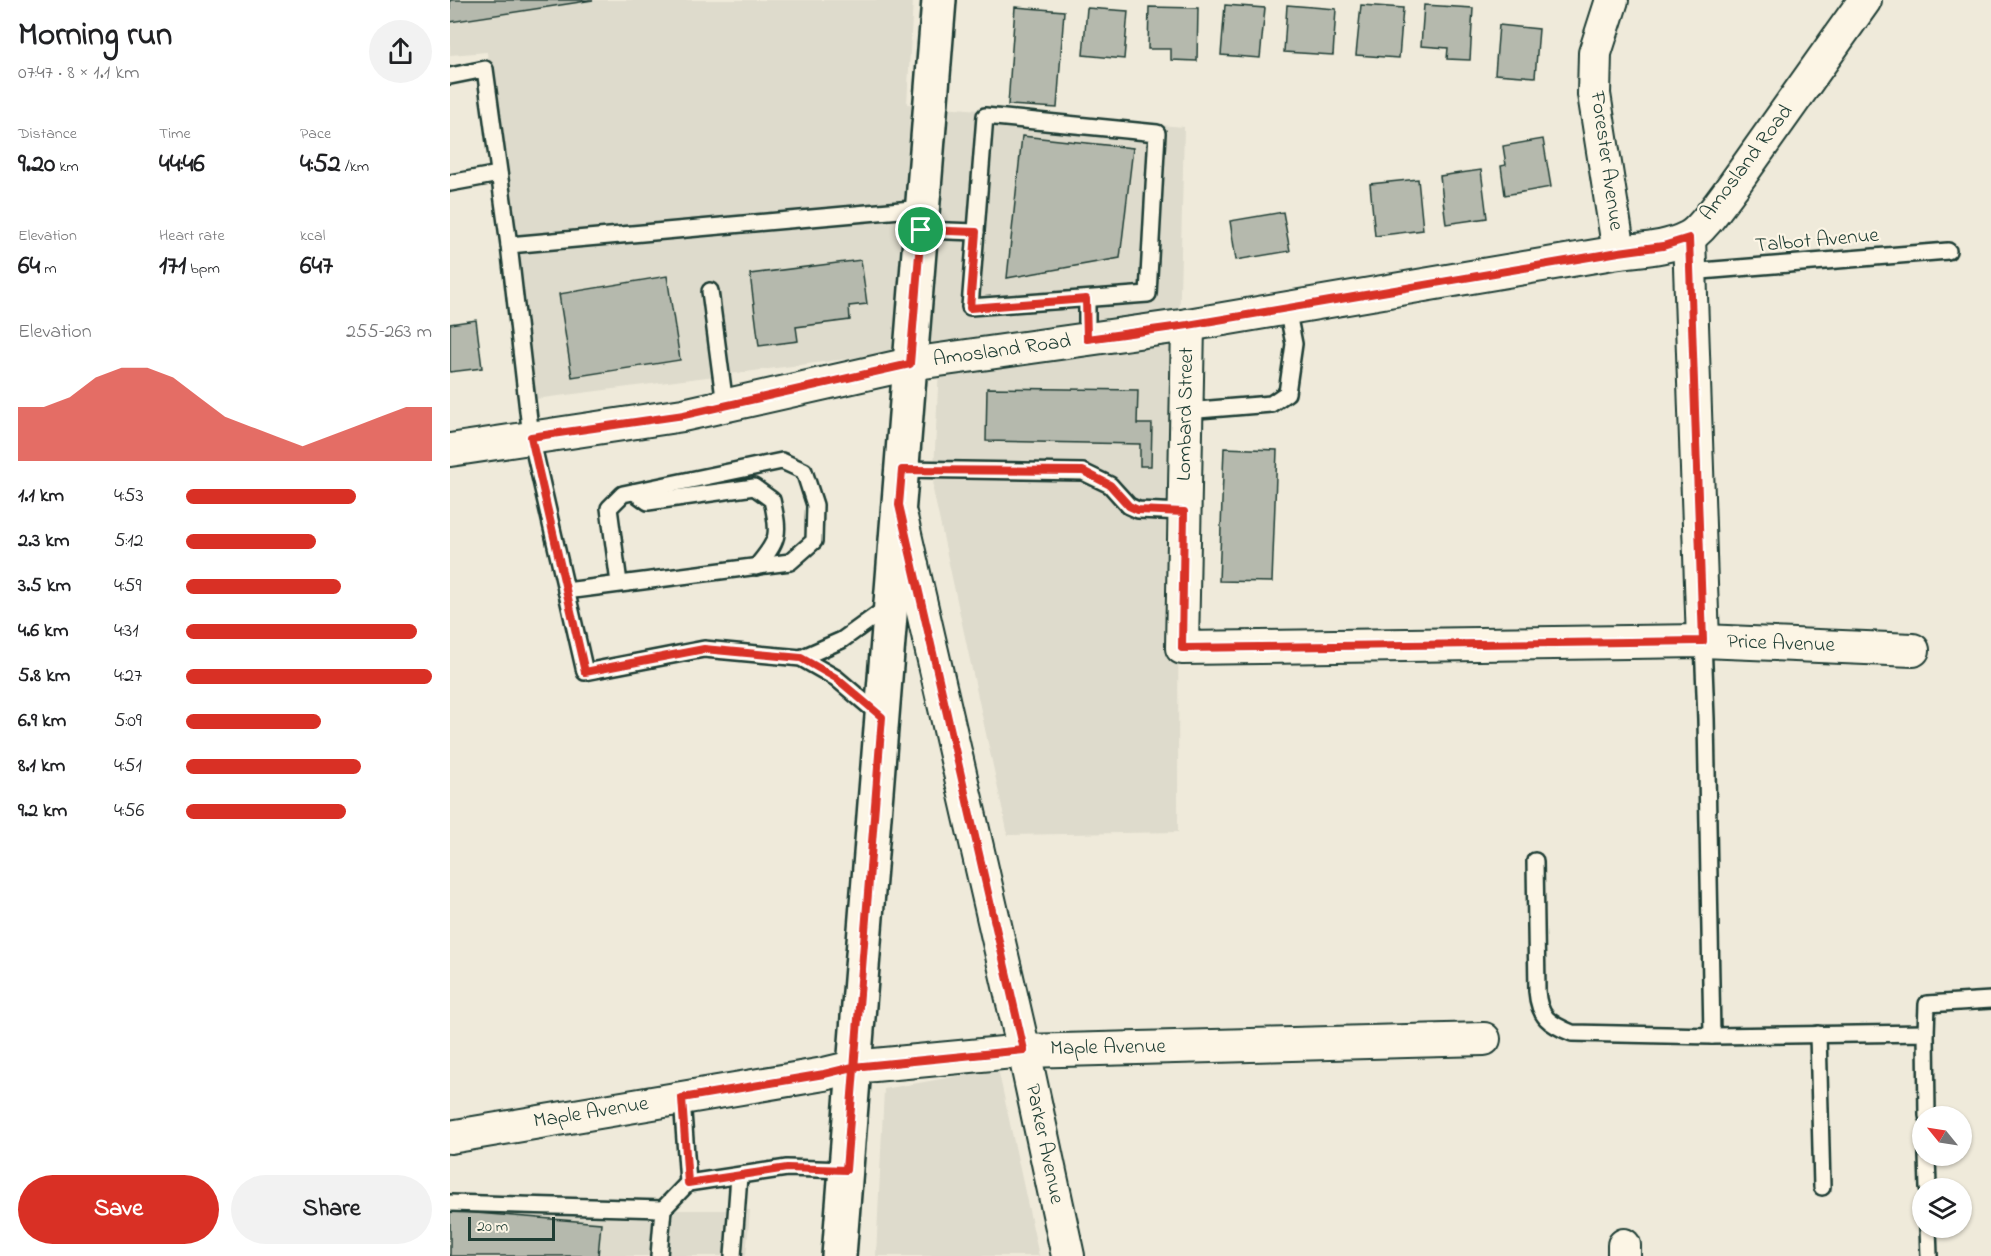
<!DOCTYPE html>
<meta charset="utf-8">
<style>
:root{--surface:#fff;--page:#f2f2f2;--text:#202124;--muted:#757577;--accent:#d93025}
body{margin:0;font-family:"Indie Flower",sans-serif;background:var(--page);color:var(--text);height:100vh;display:flex;flex-direction:column;font-size:22px;white-space:nowrap}
*{box-sizing:border-box;margin:0}
p{font-size:20px;color:var(--muted)}
.icon{flex:none;width:33px;height:33px;fill:none;stroke:currentColor;stroke-width:2;stroke-linecap:round;stroke-linejoin:round}
.map{position:relative;flex:1;overflow:hidden}
.panel{display:flex;flex-direction:column;background:var(--surface);width:450px}
.panel>*{flex:none}
.needle{width:39px;rotate:300deg}
.tools{position:absolute;left:1462px;top:1106px;display:grid;gap:12px}
.tools a{display:grid;place-items:center;width:60px;height:60px;border-radius:50%;background:var(--surface);box-shadow:0 2px 4px #0004;font-size:30px}
.scale{position:absolute;left:18px;bottom:15px;width:87px;box-sizing:border-box;padding-left:6px;border:3px solid #1f3d34;border-top:0;font-size:16px;line-height:21px;white-space:nowrap;color:#1f3d34;-webkit-text-stroke:4px #fcf5e5;paint-order:stroke}
.pin{position:absolute;display:grid;place-items:center;width:51px;height:51px;color:#fff;margin:-26px;border:3px solid #fff;border-radius:50%;box-shadow:0 2px 6px #0007}
.round{display:grid;place-items:center;flex:none;width:63px;height:63px;border-radius:32px;background:var(--page)}
.summary{display:flex;align-items:center;justify-content:space-between;height:102px;padding:0 18px}
h1{font-size:33px;font-weight:800;line-height:45px}
.stats{display:grid;grid-template-columns:repeat(3,1fr);gap:9px;height:102px;padding:6px 18px}
.stats div{display:grid;align-content:center}
.stats b{font-size:26px;font-weight:800}
.stats small{font-size:16px;font-weight:400}
.stats p{font-size:16px}
.chart{height:168px;padding:12px 18px}
.chart p{display:flex;justify-content:space-between}
.chart svg{width:100%;height:108px;margin-top:6px;fill:var(--accent);opacity:.7}
.button{display:flex;gap:12px;margin-top:auto;padding:12px 18px}
.button a{flex:1;height:69px;border-radius:36px;background:var(--accent);color:#fff;font-size:24px;font-weight:800;line-height:69px;text-align:center}
.button a+a{background:var(--page);color:var(--text)}
ul{padding:0 18px;list-style:none;font-size:20px}
li{display:grid;grid-template-columns:96px 72px 1fr;align-items:center;height:45px}
li i{height:15px;border-radius:8px;background:var(--accent)}
main{display:flex;flex:1;min-height:0}
.map>svg:first-child{display:block}
.built{fill:#dedbcc}
.building{fill:#b5b9ad;stroke:#1f3d34;stroke-width:1.5}
.lines{fill:none;stroke-linecap:round;stroke-linejoin:round}
.service-casing{stroke:#1f3d34;stroke-width:20}
.minor-casing{stroke:#1f3d34;stroke-width:36}
.primary-casing{stroke:#1f3d34;stroke-width:38}
.service{stroke:#fcf5e5;stroke-width:15}
.minor{stroke:#fcf5e5;stroke-width:32}
.primary{stroke:#fcf5e5;stroke-width:33}
.route-casing{stroke:#fff;stroke-width:12}
.route{stroke:#d93025;stroke-width:8}
.labels{text-anchor:middle;dominant-baseline:central;stroke-width:4.5;stroke-linejoin:round;paint-order:stroke}
.street-label{font-size:21px;fill:#1f3d34;stroke:#fcf5e5}
</style>
<main>
<section class="panel">
<div class="summary"><div><h1>Morning run</h1><p>07:47 · 8 × 1.1 km</p></div><a class="round"><svg class="icon" aria-label="share" viewBox="0 0 24 24"><path d="M12 15V3M7 8l5-5 5 5M5 13v7h14v-7"/></svg></a></div>
<div class="stats">
<div><p>Distance</p><b>9.20<small> km</small></b></div>
<div><p>Time</p><b>44:46</b></div>
<div><p>Pace</p><b>4:52<small> /km</small></b></div>
</div>
<div class="stats">
<div><p>Elevation</p><b>64<small> m</small></b></div>
<div><p>Heart rate</p><b>171<small> bpm</small></b></div>
<div><p>kcal</p><b>647</b></div>
</div>
<div class="chart"><p><span>Elevation</span>255–263 m</p>
<svg viewBox="0 0 160 44" preserveAspectRatio="none"><path d="M0 44V22L10 22L20 18L30 10L40 6L50 6L60 10L70 18L80 26L90 30L100 34L110 38L120 34L130 30L140 26L150 22L160 22V44z"/></svg>
</div>
<ul>
<li><b>1.1 km</b>4:53<i style="width:69%"></i></li>
<li><b>2.3 km</b>5:12<i style="width:53%"></i></li>
<li><b>3.5 km</b>4:59<i style="width:63%"></i></li>
<li><b>4.6 km</b>4:31<i style="width:94%"></i></li>
<li><b>5.8 km</b>4:27<i style="width:100%"></i></li>
<li><b>6.9 km</b>5:09<i style="width:55%"></i></li>
<li><b>8.1 km</b>4:51<i style="width:71%"></i></li>
<li><b>9.2 km</b>4:56<i style="width:65%"></i></li>
</ul>
<div class="button"><a>Save</a><a>Share</a></div>
</section>
<div class="map">
<svg width="1541" height="1256" viewBox="0 0 1541 1256">
<rect width="100%" height="100%" fill="#efeada"/>
<filter id="ink" filterUnits="userSpaceOnUse"><feTurbulence type="fractalNoise" baseFrequency=".0167" numOctaves="2"/><feDisplacementMap in="SourceGraphic" scale="12" xChannelSelector="R" yChannelSelector="G"/><feConvolveMatrix kernelMatrix="1 2 1 2 8 2 1 2 1" color-interpolation-filters="sRGB"/></filter>
<g filter="url(#ink)">
<g class="built">
<polygon points="0,0 463,0 457,104 734,127 729,335 728,832 558,835 483,490 490,347 77,400 37,52 0,55"/>
<polygon points="548,1069 589,1256 426,1256 434,1089"/>
<polygon points="0,1202 157,1210 300,1210 296,1256 0,1256"/>
</g>
<g class="building">
<polygon points="0,0 143,0 0,22"/>
<polygon points="775,5 815,8 810,58 771,55"/>
<polygon points="837,5 886,9 883,55 834,52"/>
<polygon points="911,5 953,8 949,58 906,55"/>
<polygon points="974,5 1023,8 1020,60 997,59 998,48 971,46"/>
<polygon points="565,7 614,11 607,108 558,105"/>
<polygon points="699,7 748,8 747,61 721,60 721,49 698,49"/>
<polygon points="637,8 678,11 674,59 633,55"/>
<polygon points="1049,25 1089,29 1085,77 1045,74"/>
<polygon points="572,136 683,148 670,258 557,278"/>
<polygon points="1093,139 1101,187 1055,195 1051,166 1056,165 1053,146"/>
<polygon points="1031,170 1037,218 996,224 990,176"/>
<polygon points="968,179 973,230 925,236 920,184"/>
<polygon points="833,212 840,251 786,260 780,221"/>
<polygon points="411,260 417,304 399,306 400,320 346,327 348,341 309,346 300,274"/>
<polygon points="217,276 230,360 122,377 109,294"/>
<polygon points="26,320 32,368 0,372 0,324"/>
<polygon points="537,388 688,390 687,424 702,424 701,466 690,466 690,444 536,441"/>
<polygon points="774,448 827,450 822,582 769,581"/>
<polygon points="0,1211 151,1223 148,1256 0,1256"/>
</g>
<g class="lines">
<g class="service-casing">
<g id="service">
<polyline points="0,76 35,69 59,245 473,208"/>
<polygon points="535,116 707,133 698,294 520,307"/>
<polyline points="0,183 49,174"/>
<polyline points="471,230 526,232"/>
<polyline points="59,245 81,437 135,672 254,649 351,658 386,678 432,717"/>
<polyline points="1239,272 1498,251"/>
<polyline points="260,291 275,405"/>
<polyline points="637,299 637,339"/>
<polyline points="736,411 821,404 837,393 844,344 837,308"/>
<polyline points="452,469 633,472 660,485 679,506 688,510 734,512"/>
<path d="M184,492L198,502L304,487L322,500C330,535 329,540 306,567"/>
<polyline points="116,591 340,562 364,541 365,505 354,471 332,461 173,494 159,508 169,583"/>
<polyline points="1253,641 1256,719 1262,1036 1476,1033 1477,1116"/>
<polyline points="351,658 392,640 439,606"/>
<path d="M1085,861L1087,991C1089,1017 1099,1024 1122,1033L1262,1036"/>
<polyline points="1476,1033 1477,1004 1541,1000"/>
<polyline points="1368,1034 1372,1187"/>
<polyline points="232,1098 238,1183"/>
<polyline points="1477,1155 1478,1188"/>
<polyline points="0,1203 213,1209"/>
<polyline points="1478,1227 1479,1256"/>
<polyline points="209,1256 213,1209 238,1183 337,1168 396,1170"/>
<polyline points="283,1256 289,1176"/>
</g>
</g>
<g class="minor-casing">
<g id="minor">
<polyline points="1162,0 1145,53 1144,94 1169,252"/>
<polyline points="1239,238 1253,641"/>
<polyline points="738,325 732,648 1253,641 1463,650"/>
<path d="M0,450L233,415L460,364L738,325L1169,252C1191,249 1216,249 1237,238C1251,232 1273,199 1283,186L1415,0"/>
<polyline points="451,517 574,1051 618,1256"/>
<polyline points="0,1137 374,1074 403,1067 574,1051 1034,1039"/>
<polyline points="1174,1245 1174,1256"/>
</g>
</g>
<g class="primary-casing">
<polyline id="primary" points="389,1256 489,0"/>
</g>
<use href="#service" class="service"/>
<use href="#minor" class="minor"/>
<use href="#primary" class="primary"/>
</g>
</g>
<g class="lines" filter="url(#ink)">
<g class="route-casing">
<polyline id="route" points="471,230 460,364 234,415 81,437 135,672 254,649 351,658 386,678 432,717 396,1170 337,1168 238,1183 232,1098 374,1074 403,1067 574,1050 449,505 452,470 633,471 660,485 679,506 688,510 734,512 732,648 1253,641 1239,238 1213,246 1169,252 738,325 637,339 636,299 520,308 526,232 471,230"/>
</g>
<use href="#route" class="route"/>
</g>
<g class="labels">
<g class="street-label">
<text transform="translate(1156 161) rotate(82)">Forester Avenue</text>
<text transform="translate(1297 163) rotate(-53)">Amosland Road</text>
<text transform="translate(1367 241) rotate(-5)">Talbot Avenue</text>
<text transform="translate(552 351) rotate(-8)">Amosland Road</text>
<text transform="translate(736 414) rotate(-89)">Lombard Street</text>
<text transform="translate(1331 644) rotate(2)">Price Avenue</text>
<text transform="translate(658 1048) rotate(-1)">Maple Avenue</text>
<text transform="translate(141 1113) rotate(-9)">Maple Avenue</text>
<text transform="translate(594 1144) rotate(78)">Parker Avenue</text>
</g>
</g>
</svg>
<div class="tools">
<a><svg class="needle" viewBox="-14 -14 28 28"><path d="M0-13l5 13h-10z" fill="#e53935"/><path d="M0 13l5-13h-10z" fill="#757577"/></svg></a>
<a><svg class="icon" aria-label="layers" viewBox="0 0 24 24"><path d="M12 4l9 5-9 5-9-5zM3 14l9 5 9-5"/></svg></a>
</div>
<div class="scale">20 m</div>
<div class="pin" style="left:471px;top:230px;background:#1e9e55"><svg class="icon" aria-label="arrive" viewBox="0 0 24 24"><path d="M6 21V4h12l-3 4 3 4H6"/></svg></div>
</div>
</main>
